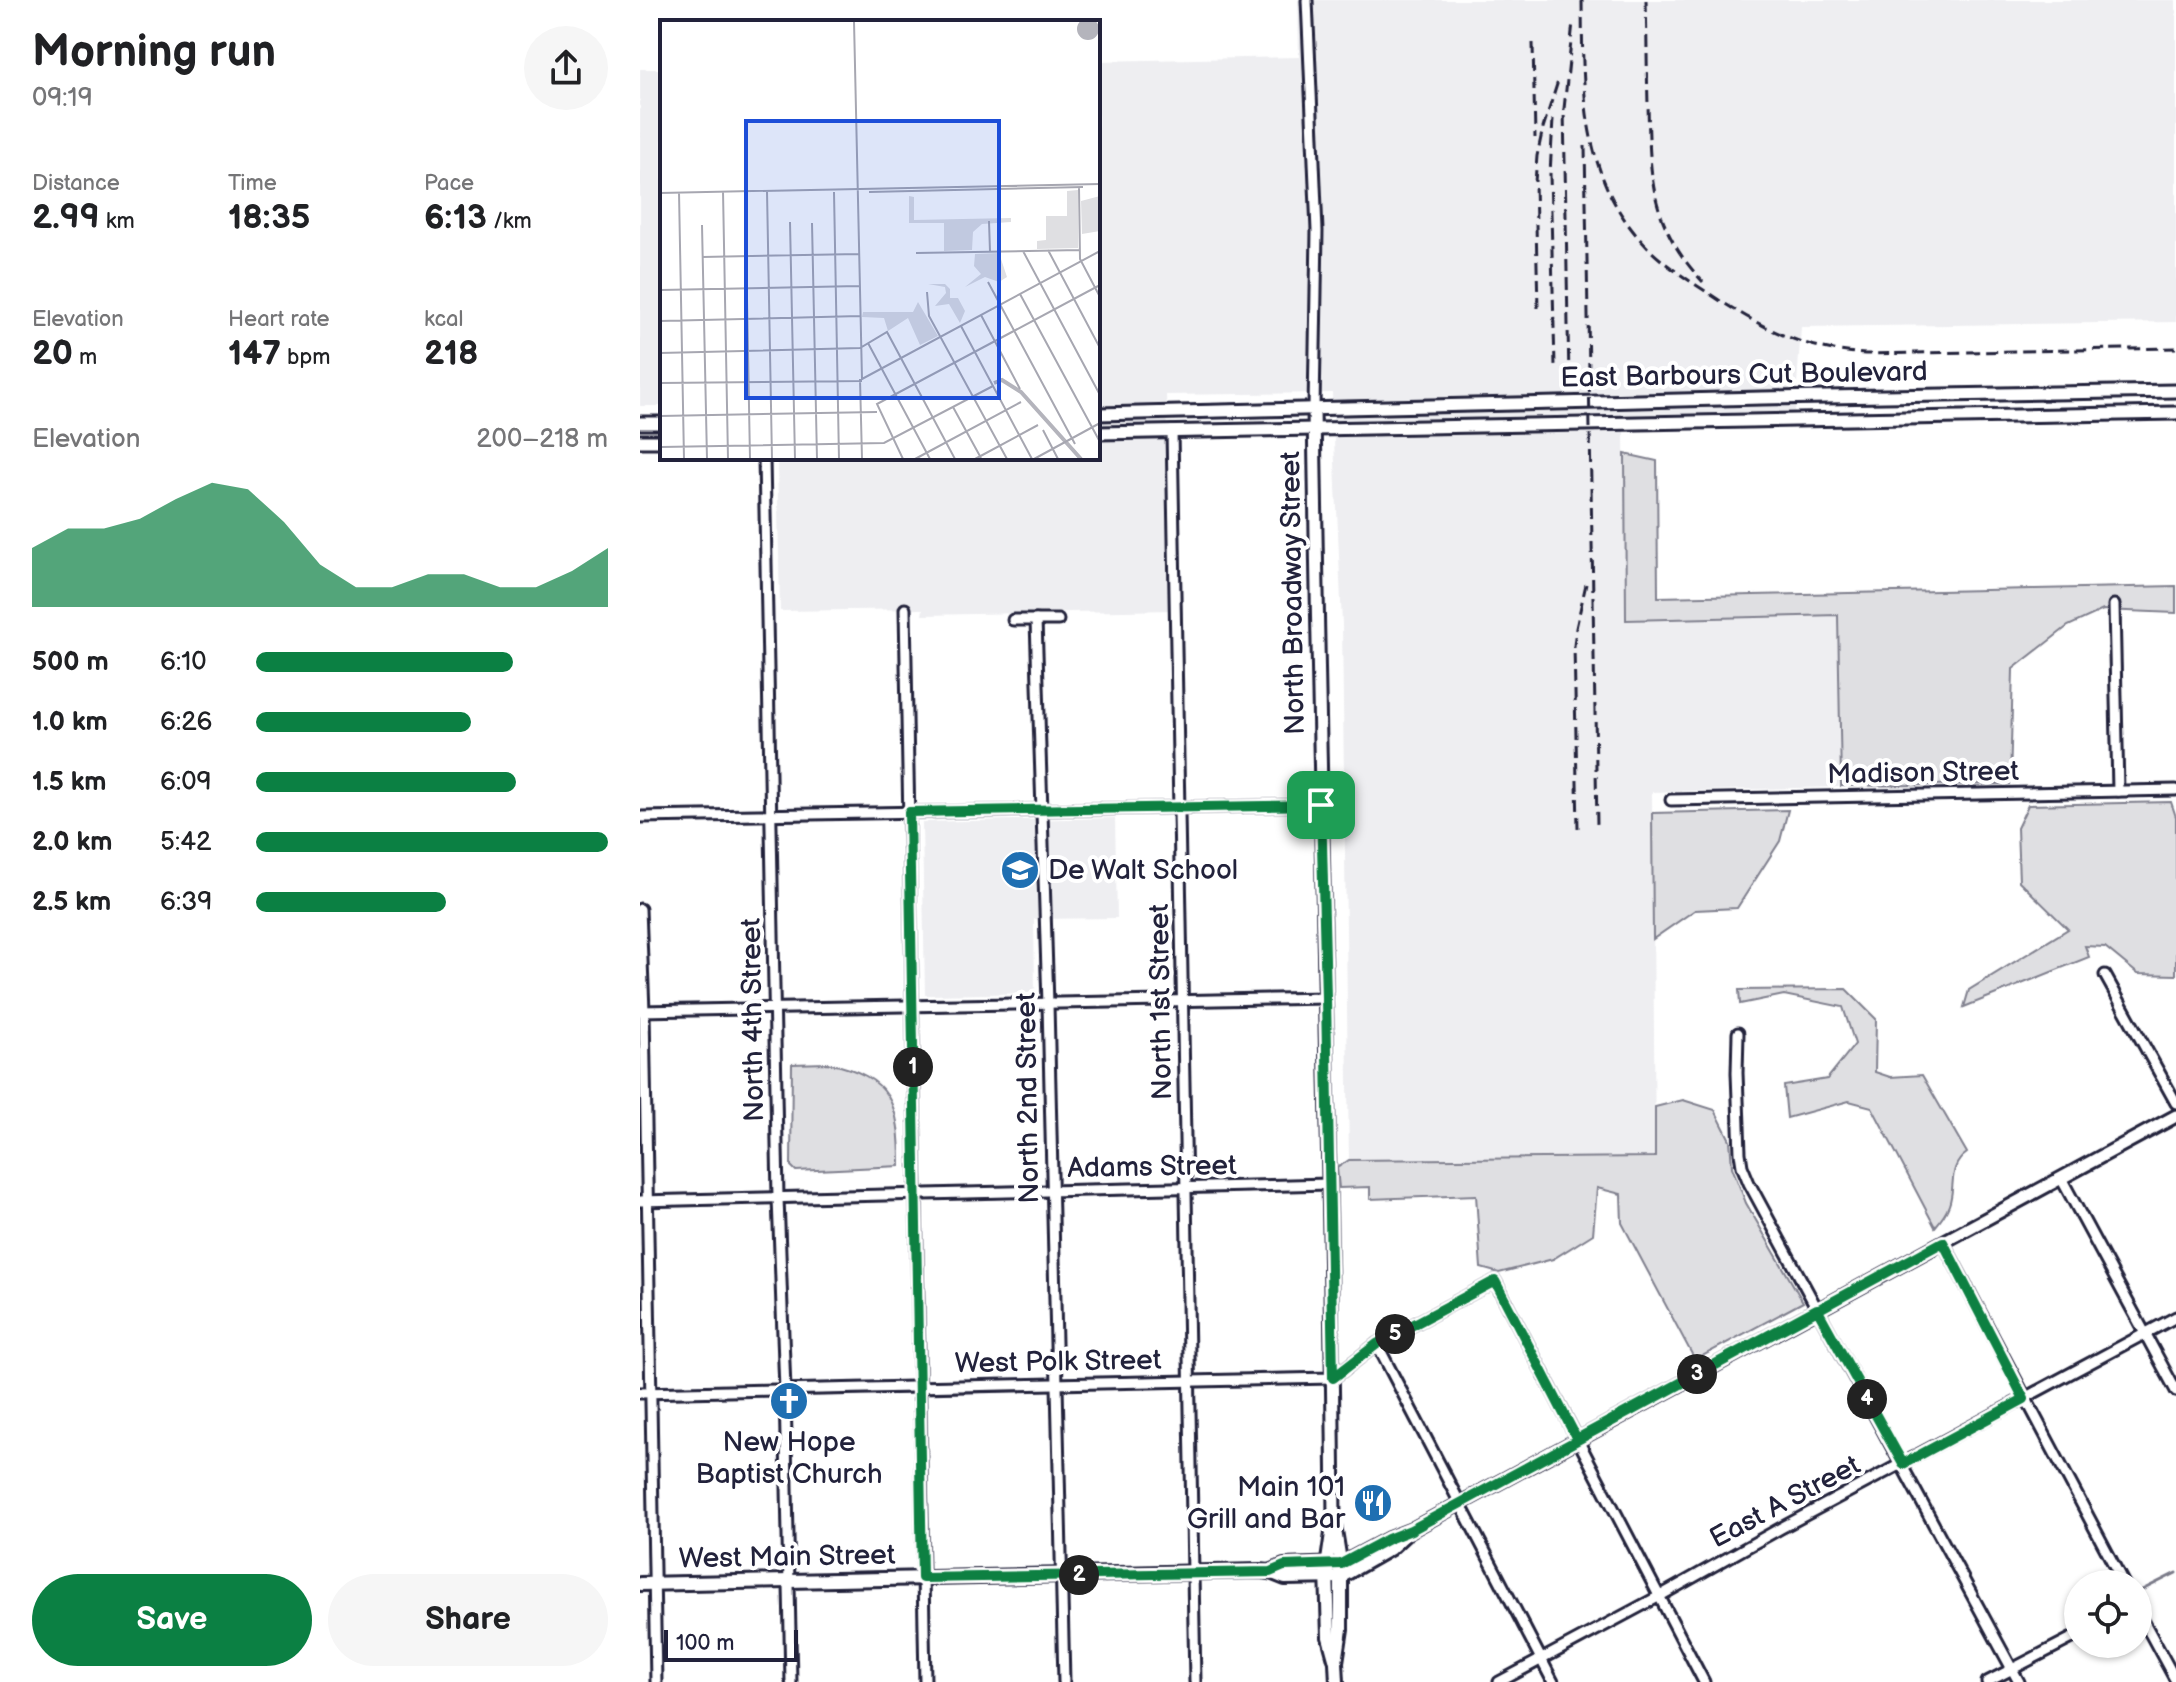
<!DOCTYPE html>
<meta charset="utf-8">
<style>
:root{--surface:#fff;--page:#f6f6f6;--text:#202124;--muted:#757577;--accent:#0b8043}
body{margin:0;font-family:"Balsamiq Sans",sans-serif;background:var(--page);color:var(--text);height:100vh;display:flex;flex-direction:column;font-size:30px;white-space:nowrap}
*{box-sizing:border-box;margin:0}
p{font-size:26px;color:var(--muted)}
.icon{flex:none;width:44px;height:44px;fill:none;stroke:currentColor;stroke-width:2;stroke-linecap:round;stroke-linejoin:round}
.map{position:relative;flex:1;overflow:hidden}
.side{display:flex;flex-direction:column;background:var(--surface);width:640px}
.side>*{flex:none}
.fabs{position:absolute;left:1424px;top:1570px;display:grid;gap:16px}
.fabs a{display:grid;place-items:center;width:88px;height:88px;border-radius:50%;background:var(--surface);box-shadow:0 2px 6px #0004;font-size:40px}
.scale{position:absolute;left:24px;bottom:20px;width:134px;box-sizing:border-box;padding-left:8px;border:4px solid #22223b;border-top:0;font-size:22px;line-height:28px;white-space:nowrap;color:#22223b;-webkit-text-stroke:6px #fff;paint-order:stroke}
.pin{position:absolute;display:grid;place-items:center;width:68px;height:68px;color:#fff;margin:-34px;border-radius:16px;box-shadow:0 4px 12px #0006}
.km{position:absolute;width:40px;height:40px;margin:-20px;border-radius:50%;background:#222;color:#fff;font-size:22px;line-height:40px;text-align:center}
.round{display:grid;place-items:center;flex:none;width:84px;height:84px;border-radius:42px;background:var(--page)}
.headline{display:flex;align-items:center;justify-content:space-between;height:136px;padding:0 32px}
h1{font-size:44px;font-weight:700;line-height:60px}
.metrics{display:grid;grid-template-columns:repeat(3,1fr);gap:12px;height:136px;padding:8px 32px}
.metrics div{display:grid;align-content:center}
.metrics b{font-size:34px;font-weight:700}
.metrics small{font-size:22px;font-weight:400}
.metrics p{font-size:22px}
.chart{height:224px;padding:16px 32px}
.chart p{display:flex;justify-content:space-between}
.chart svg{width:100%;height:144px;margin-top:8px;fill:var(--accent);opacity:.7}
.button{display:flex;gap:16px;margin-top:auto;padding:16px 32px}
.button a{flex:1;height:92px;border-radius:48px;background:var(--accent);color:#fff;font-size:32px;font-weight:700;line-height:92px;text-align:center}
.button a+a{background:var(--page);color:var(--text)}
ul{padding:0 32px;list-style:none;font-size:26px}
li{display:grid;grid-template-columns:128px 96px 1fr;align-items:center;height:60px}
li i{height:20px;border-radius:10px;background:var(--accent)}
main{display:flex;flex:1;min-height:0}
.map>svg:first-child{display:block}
.built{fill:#eeeef1}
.green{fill:#dfdfe2;stroke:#80808e;stroke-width:2}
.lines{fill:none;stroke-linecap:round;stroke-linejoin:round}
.stream{stroke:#7a7a88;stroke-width:3}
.minor-casing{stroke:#22223b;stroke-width:15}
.tertiary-casing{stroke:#22223b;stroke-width:17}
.secondary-casing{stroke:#22223b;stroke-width:18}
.minor{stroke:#fff;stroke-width:9}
.tertiary{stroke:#fff;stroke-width:11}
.secondary{stroke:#fff;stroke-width:12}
.rail{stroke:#22223b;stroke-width:3;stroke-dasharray:12 6;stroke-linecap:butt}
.route-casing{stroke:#fff;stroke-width:16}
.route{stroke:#0b8043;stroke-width:10}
.labels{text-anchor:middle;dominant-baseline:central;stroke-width:8;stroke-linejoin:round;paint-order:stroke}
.street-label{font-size:28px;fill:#22223b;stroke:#fff}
.poi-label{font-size:28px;fill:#22223b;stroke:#fff;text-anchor:start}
.inset-river{fill:none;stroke:#b4b4bc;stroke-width:4}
.inset-road{fill:none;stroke:#a7a7b1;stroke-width:2}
.view{fill:#1d4ed8;fill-opacity:0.15;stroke:#1d4ed8;stroke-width:4}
.inset-edge{fill:none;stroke:#22223b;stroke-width:4}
</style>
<main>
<section class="side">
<div class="headline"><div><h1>Morning run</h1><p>09:19</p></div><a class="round"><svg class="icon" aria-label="share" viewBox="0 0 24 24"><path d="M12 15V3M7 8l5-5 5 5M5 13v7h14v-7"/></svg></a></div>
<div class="metrics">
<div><p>Distance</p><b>2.99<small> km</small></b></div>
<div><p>Time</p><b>18:35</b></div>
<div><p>Pace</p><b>6:13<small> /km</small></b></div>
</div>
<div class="metrics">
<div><p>Elevation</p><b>20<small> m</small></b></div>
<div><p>Heart rate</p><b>147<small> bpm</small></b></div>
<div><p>kcal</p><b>218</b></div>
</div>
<div class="chart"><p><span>Elevation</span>200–218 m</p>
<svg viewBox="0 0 160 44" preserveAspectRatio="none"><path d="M0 44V26L10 20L20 20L30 17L40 11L50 6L60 8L70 18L80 31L90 38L100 38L110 34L120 34L130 38L140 38L150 33L160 26V44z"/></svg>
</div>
<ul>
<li><b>500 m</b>6:10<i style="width:73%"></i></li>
<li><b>1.0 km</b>6:26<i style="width:61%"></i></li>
<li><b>1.5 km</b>6:09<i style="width:74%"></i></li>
<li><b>2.0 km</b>5:42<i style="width:100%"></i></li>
<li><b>2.5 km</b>6:39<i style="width:54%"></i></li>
</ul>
<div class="button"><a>Save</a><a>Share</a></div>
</section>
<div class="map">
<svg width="1536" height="1682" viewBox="0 0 1536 1682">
<rect width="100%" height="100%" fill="#fff"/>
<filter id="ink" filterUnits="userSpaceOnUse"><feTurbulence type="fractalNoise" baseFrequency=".0125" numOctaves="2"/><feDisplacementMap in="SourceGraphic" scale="16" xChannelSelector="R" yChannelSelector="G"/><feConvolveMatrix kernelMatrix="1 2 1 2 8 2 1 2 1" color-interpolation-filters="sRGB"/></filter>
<g filter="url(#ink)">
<g class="built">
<polygon points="658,0 1536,0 1536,322 1161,327 1154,427 984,430 986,620 1199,614 1199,787 1012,792 1015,1157 709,1160 702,625 692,393 526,395 534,610 282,615 283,609 140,611 137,458 458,458 458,61 659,57"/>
<rect x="0" y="69" width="22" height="337"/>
<polygon points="475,818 477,918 394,919 395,993 285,995 282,822"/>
</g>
<g class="green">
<polygon points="985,454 1017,461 1018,597 1536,586 1536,613 1463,610 1428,626 1373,669 1370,784 1201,786 1198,615 986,620"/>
<polygon points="1531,802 1536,817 1536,975 1498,974 1465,947 1445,946 1449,957 1324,1007 1329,990 1428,929 1379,881 1377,828 1388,805"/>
<polygon points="1148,810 1140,841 1097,908 1055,910 1013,939 1012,813"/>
<path d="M1206,989L1236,1019L1235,1072L1250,1077L1282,1075L1327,1153C1307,1167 1316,1186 1309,1205C1306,1214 1301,1220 1295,1227L1232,1107L1209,1101L1147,1118L1144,1086L1187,1079L1215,1044L1203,1007L1144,995L1100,1004L1099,990Z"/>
<path d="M187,1063C252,1076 260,1105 260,1166L156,1171L151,1166L152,1064Z"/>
<polygon points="1043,1100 1075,1110 1090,1140 1092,1167 1106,1203 1163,1302 1055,1360 982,1223 981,1194 957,1188 953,1234 913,1259 859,1273 841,1268 836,1195 730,1199 730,1187 699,1188 697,1168 709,1160 1015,1157 1015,1107"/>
</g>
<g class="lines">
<polyline class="stream" points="1498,1592 1536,1573"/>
<g class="minor-casing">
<g id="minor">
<polyline points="667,0 677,231 674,408"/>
<polyline points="532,431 555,1682"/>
<polyline points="124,458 138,1198 145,1390 151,1682"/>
<polyline points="1474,605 1478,791"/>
<polyline points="265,609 285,1682"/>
<polyline points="373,620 418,620"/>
<polyline points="396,620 408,1004 424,1682"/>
<polyline points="1031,800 1536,790"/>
<polyline points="0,817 681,805"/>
<polyline points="0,909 4,1011 16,1682"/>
<polyline points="1465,975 1536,1103"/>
<polyline points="0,1011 686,998"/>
<polyline points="1098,1033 1097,1073 1100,1153 1102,1166 1109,1183 1379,1682"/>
<polyline points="1421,1178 1536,1391"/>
<polyline points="0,1201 689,1184"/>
<polyline points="1303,1242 1484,1584"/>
<polyline points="737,1344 913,1682"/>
<polyline points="0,1393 693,1378 737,1344 855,1281 1064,1682"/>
<polyline points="1498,1611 1536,1681"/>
<polyline points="859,1682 1018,1597 1141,1528 1536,1317"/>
<polyline points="1347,1682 1438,1635"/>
</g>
</g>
<g class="tertiary-casing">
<g id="tertiary">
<path d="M674,408C679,779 691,1150 694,1521L701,1564L748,1539L771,1530L1536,1116"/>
<polyline points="458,414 1122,398 1536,391"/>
<polyline points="0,423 22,423"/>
<polyline points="458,433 1536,413"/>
<polyline points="0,441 22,441"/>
<polyline points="687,1564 692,1530"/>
<polyline points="701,1577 750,1549 765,1535"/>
</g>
</g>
<g class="secondary-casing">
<g id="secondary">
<polyline points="687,1570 689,1637 695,1659"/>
<polyline points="630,1572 644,1566 701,1564 701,1629 696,1662 697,1682"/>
<polyline points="0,1584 620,1571 630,1572 645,1578 701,1577"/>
</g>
</g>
<use href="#minor" class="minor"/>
<use href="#tertiary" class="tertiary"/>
<use href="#secondary" class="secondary"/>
<g class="rail">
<path d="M942,0C943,92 940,180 1010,250C1031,270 1055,284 1079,300C1130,332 1164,349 1225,354L1536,348"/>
<path d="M1006,0C1007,35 1007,70 1008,105C1010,178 1010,225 1063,282"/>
<polyline points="893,43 895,138"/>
<polyline points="913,119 910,174 915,366"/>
<polyline points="945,146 957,825"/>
<polyline points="898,308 895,182 897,156 903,128 919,78"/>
<polyline points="929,380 924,109 933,22"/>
<polyline points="938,828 934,646 936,628 946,584"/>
</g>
</g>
</g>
<g class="lines" filter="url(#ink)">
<g class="route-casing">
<polyline id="route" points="681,805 269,812 282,1578 630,1572 644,1566 701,1564 748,1539 771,1530 1303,1242 1384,1399 1263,1464 1177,1309 937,1439 855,1281 737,1344 693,1378 686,998 681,805"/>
</g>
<use href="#route" class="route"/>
</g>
<defs>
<g id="school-disc" transform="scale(2)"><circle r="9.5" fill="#1f6fb2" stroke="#fff"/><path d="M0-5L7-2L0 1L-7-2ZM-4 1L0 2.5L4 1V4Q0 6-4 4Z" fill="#fff"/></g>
<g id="church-disc" transform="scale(2)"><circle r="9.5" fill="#1f6fb2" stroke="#fff"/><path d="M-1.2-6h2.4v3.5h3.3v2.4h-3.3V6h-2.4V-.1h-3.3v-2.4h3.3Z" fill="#fff"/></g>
<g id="restaurant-disc" transform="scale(2)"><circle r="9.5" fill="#1f6fb2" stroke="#fff"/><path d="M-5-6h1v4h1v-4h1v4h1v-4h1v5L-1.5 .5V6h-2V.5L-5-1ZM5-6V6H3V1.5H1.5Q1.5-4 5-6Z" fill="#fff"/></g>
</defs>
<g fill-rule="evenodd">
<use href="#school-disc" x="380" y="870"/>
<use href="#church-disc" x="149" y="1401"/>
<use href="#restaurant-disc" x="733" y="1503"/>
</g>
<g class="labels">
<g class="street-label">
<text transform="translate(1104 375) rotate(-1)">East Barbours Cut Boulevard</text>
<text transform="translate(653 593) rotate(-91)">North Broadway Street</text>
<text transform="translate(1283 773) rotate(-1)">Madison Street</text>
<text transform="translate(521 1002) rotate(-91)">North 1st Street</text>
<text transform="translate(113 1020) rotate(-91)">North 4th Street</text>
<text transform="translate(388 1098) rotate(-91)">North 2nd Street</text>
<text transform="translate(512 1167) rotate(-1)">Adams Street</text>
<text transform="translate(418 1362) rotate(-1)">West Polk Street</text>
<text transform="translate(1145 1502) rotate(-28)">East A Street</text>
<text transform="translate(147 1557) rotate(-1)">West Main Street</text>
</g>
<g class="poi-label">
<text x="408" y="870">De Walt School</text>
<text x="149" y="1442" text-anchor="middle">New Hope<tspan x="149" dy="32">Baptist Church</tspan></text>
<text x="705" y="1487" text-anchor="end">Main 101<tspan x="705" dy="32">Grill and Bar</tspan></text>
</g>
</g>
<g transform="translate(20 20)">
<rect width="440" height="440" fill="#fff"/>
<path d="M418,170V228L377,229V221L386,220V196H407V171ZM249,176L254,177V200L351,198V202L322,204L313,212L312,230L284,231V203H249ZM440,176V211L422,214L421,181ZM339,233L347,257L339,262L325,257L305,267L321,254L314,246L315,234ZM268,264H285L290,269V278H298L305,291L300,303L289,284L275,286L286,273L285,267ZM258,282L278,316L260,325L248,298L228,311L224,298L202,297L203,292H253Z" fill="#dfdfe2"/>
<path d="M417 9a11 11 0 1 1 22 0a11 11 0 1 1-22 0Z" fill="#b4b4bc"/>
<path class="inset-river" d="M334,363L342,360L361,372L421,439"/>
<path class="inset-road" d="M194,1L202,359L440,231M419,167L420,239L440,277M63,171L68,439M85,171L90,439M107,171L112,439M19,172L24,439M174,172L179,439M209,172L423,167M0,173L440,164M329,201L330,232M130,202L135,439M152,203L157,439M42,205L47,439M388,230L440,328M363,231L440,375M256,233L420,230M42,237L199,234M328,262L415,424M0,270L199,266M267,272L269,296L347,439M360,274L440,422M321,295L360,369M0,301L200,296M301,306L372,439M208,323L270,439M0,333L200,328L227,312L295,439M200,359L202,439M0,363L202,361M293,387L321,438M0,391L1,439M0,396L217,392M383,410L398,439M1,427L224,423L333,366M243,439L217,384L440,265M255,439L361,382M315,439L378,405M374,439L440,403"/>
<path class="view" d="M86,101H339V378H86Z"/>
<rect width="440" height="440" class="inset-edge"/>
</g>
</svg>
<div class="fabs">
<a><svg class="icon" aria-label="locate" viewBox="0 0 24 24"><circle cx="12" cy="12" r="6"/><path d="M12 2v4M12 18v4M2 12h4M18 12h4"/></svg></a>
</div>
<div class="scale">100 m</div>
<div class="pin" style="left:681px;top:805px;background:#1e9e55"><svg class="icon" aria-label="arrive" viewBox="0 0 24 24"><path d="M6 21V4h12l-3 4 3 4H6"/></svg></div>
<b class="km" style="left:273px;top:1067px">1</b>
<b class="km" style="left:439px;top:1575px">2</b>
<b class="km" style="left:1057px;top:1374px">3</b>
<b class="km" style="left:1227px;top:1399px">4</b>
<b class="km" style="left:755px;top:1334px">5</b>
</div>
</main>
